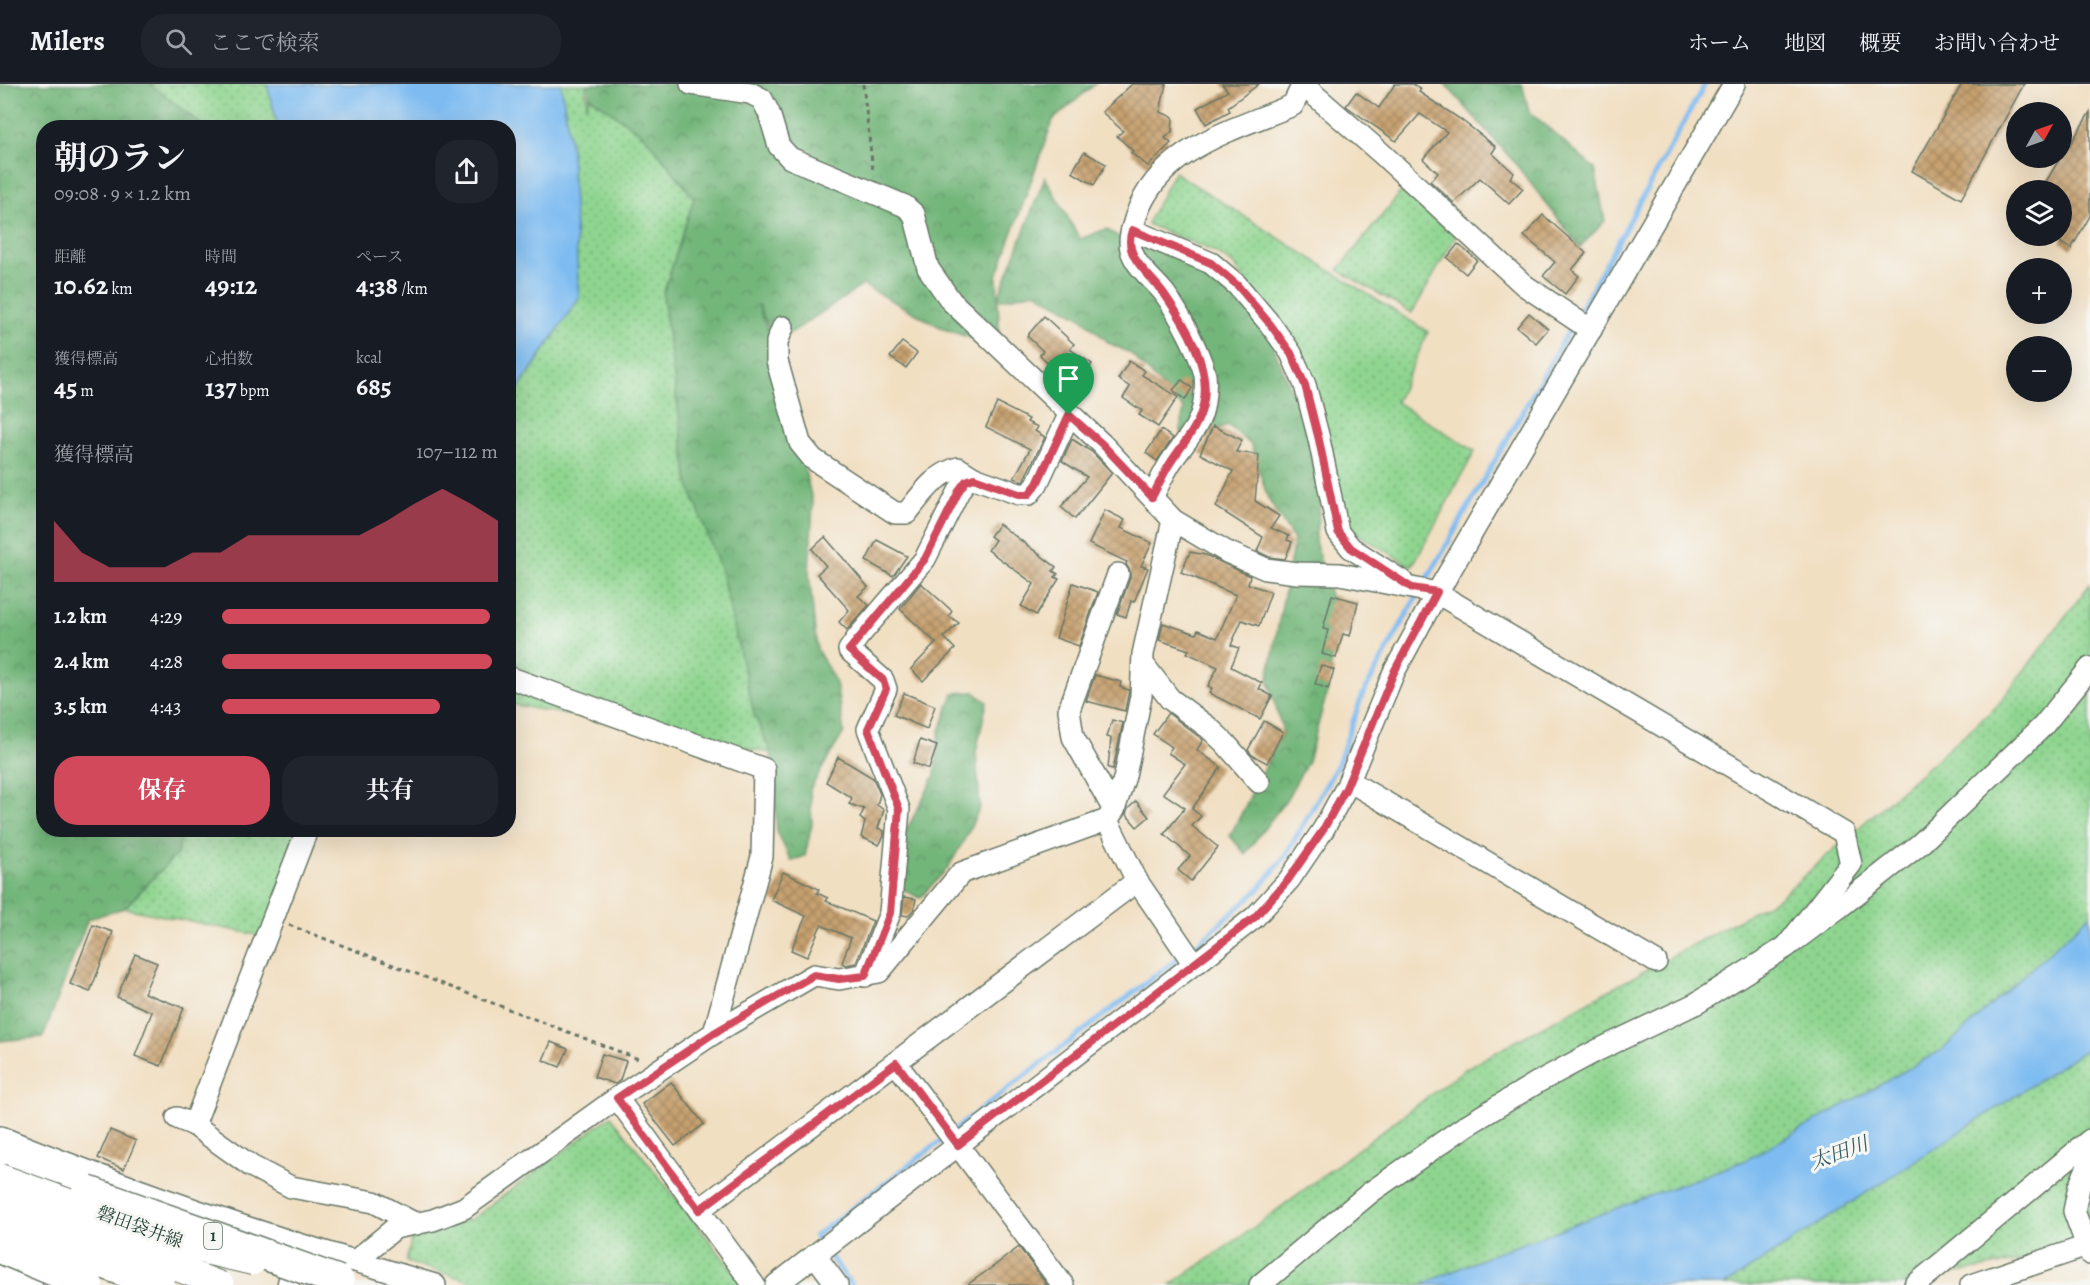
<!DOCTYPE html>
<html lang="ja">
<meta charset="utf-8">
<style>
:root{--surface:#171b24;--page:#20242c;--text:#f1f3f6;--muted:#9ea1a6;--line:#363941;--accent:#d1495b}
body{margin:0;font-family:Alegreya,"Noto Serif JP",serif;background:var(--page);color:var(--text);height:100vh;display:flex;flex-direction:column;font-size:22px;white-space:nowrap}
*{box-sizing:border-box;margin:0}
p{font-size:20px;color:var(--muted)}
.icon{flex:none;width:33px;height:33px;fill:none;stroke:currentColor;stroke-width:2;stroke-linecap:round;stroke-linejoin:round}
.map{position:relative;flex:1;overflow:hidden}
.panel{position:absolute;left:36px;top:36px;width:480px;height:717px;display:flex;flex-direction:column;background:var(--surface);border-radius:24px;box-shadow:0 6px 24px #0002}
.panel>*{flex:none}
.needle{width:39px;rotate:50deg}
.controls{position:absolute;left:2006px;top:18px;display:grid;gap:12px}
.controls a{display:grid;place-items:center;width:66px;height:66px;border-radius:50%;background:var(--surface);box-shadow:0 6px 24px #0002;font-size:30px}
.pin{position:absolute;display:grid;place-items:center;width:51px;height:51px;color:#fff;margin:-62px -26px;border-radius:50% 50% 50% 0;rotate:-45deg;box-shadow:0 0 6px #0007}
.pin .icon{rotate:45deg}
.round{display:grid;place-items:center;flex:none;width:63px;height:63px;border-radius:24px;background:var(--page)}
.overview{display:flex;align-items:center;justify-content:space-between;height:102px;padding:0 18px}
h1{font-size:33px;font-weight:700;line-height:45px}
.figures{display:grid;grid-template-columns:repeat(3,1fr);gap:9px;height:102px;padding:6px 18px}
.figures div{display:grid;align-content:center}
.figures b{font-size:26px;font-weight:700}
.figures small{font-size:16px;font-weight:400}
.figures p{font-size:16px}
.chart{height:168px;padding:12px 18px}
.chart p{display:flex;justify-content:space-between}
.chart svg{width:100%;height:108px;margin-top:6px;fill:var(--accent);opacity:.7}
.primary-button{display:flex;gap:12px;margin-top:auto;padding:12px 18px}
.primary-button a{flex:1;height:69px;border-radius:24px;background:var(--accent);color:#fff;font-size:24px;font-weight:700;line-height:69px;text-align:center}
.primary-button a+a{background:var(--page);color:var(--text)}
ul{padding:0 18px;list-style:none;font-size:20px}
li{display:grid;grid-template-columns:96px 72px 1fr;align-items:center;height:45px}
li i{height:15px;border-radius:8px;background:var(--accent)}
header{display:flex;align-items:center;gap:36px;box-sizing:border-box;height:84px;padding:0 30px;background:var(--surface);border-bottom:2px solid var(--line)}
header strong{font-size:28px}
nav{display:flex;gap:33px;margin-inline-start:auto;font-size:21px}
.search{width:420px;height:54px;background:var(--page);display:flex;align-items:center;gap:15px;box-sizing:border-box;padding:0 21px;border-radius:24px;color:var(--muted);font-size:22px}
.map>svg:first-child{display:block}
.grass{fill:url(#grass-dots);stroke:#578962;stroke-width:1.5}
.forest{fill:url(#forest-crowns);stroke:#497a57;stroke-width:1.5}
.water{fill:#7dbbf1;stroke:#4e7c92;stroke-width:1.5}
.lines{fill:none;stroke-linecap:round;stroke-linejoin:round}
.stream{stroke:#7dbbf1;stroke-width:5}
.building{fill:url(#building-cross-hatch)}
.minor-casing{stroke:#687666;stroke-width:24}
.highway-casing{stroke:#687666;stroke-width:33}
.path{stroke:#687666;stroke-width:3;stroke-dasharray:4.5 4.5;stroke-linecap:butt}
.minor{stroke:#fff;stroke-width:21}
.highway{stroke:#fff;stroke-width:30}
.major-bridge-casing{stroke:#687666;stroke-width:28;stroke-linecap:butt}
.highway-bridge-casing{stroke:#687666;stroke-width:33;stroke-linecap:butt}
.major-bridge{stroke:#fff;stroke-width:26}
.highway-bridge{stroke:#fff;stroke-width:30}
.route-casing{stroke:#fff;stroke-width:12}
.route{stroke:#d1495b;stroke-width:8}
.labels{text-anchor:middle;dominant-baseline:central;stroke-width:6;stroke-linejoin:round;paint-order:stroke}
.shield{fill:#f6f6f2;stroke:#60746d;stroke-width:1.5}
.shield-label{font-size:16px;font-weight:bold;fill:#1f3d34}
.street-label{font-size:18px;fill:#1f3d34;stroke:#f6f6f2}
.water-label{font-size:20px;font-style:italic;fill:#365c63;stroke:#f6f6f2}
</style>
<header>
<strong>Milers</strong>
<div class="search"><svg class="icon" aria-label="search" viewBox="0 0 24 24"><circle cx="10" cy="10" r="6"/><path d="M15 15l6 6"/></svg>ここで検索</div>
<nav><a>ホーム</a><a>地図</a><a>概要</a><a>お問い合わせ</a></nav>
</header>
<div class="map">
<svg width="2090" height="1201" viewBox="0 0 2090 1201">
<defs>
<pattern id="grass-dots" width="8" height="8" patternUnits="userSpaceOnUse" patternTransform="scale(1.5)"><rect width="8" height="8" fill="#8fd590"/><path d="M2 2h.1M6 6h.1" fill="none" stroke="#74ae76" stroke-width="1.8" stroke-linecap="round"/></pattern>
<pattern id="forest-crowns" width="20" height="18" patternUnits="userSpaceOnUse" patternTransform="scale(1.5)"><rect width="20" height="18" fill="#73b67a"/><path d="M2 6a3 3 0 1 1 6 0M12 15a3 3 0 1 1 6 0" fill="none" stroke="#5e9565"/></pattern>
<pattern id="building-cross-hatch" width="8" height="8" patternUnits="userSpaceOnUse" patternTransform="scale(1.5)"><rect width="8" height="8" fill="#c7a170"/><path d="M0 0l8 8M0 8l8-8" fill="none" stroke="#a1845d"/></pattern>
</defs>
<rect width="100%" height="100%" fill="#f6f6f2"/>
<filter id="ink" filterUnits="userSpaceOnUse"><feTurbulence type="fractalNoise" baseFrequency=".0167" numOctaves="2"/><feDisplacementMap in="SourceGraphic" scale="12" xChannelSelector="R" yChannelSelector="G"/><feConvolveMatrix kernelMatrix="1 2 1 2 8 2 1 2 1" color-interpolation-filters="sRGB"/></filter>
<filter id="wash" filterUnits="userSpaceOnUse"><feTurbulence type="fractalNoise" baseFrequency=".008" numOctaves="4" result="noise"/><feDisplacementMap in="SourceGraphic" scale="24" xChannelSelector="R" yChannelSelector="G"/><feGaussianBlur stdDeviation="1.35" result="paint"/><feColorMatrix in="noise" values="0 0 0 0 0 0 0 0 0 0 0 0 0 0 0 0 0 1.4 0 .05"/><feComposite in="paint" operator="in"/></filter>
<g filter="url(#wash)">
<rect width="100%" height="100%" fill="#f1dfc2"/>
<g class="grass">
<polygon points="134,0 267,0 278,43 183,43"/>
<polygon points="559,0 586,0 587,24 589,12 646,53 694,114 663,211 679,330 771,669 509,620 509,319 579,214"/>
<polygon points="1174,88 1428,248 1396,318 1475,367 1412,483 1345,442 1332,402 1320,315 1292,258 1232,179 1213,167 1147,140"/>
<polygon points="1401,108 1456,152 1412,229 1338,186"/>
<polygon points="2090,500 2090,1161 2073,1167 1924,1195 1918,1201 1170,1201 1249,1147 1465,985 1780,813 1997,622"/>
<polygon points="183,746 306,746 266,853 124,824 177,770"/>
<polygon points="611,1032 742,1198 739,1201 483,1201 406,1178 412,1153 472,1135"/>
</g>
<g class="forest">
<polygon points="0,0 150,0 205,43 44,44 44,746 183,746 177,770 124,824 88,835 43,953 0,957"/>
<polygon points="588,0 1095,0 1053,36 997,192 998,214 1045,93 1080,155 1106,145 1119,153 1140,159 1194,180 1237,216 1269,252 1306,342 1321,414 1315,457 1336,533 1328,605 1308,677 1286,716 1245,770 1230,752 1283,648 1268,596 1294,456 1268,415 1251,361 1228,341 1186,358 1180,345 1184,325 1130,269 1109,259 1080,233 1035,208 998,216 1000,264 944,245 863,201 777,258 757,220 777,268 813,420 809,489 817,565 836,599 844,648 810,705 812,740 805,772 791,777 777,748 771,669 754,630 721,487 688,399 663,211 694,114 646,53 589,12"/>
<polygon points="1445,0 1522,0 1529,27 1595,85 1605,137 1580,163 1514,78"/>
<polygon points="974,608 987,618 976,668 980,723 967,751 948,784 920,814 900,804 895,768 935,691 939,650 953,609"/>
</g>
<g class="water">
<polygon points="267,0 561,0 571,65 579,214 509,319 508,44 278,43"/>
<polygon points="2090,831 2090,963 1725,1201 1420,1201 1489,1172 1746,1076 1942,966"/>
</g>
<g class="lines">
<g class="stream">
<polyline points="1577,232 1705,0"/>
<polyline points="1424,501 1572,241"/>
<polyline points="1189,867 1258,806 1286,771 1338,680 1362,612 1417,512"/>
<polyline points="953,1047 1181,872"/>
<polyline points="821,1160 815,1152 946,1053"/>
<polyline points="826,1167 852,1201"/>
</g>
</g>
<g id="blocks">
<g class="building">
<polygon points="1132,0 1166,0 1160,28 1173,33 1172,48 1165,54 1171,59 1148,82 1131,69 1133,67 1117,52 1123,47 1102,28"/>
<polygon points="1222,0 1259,0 1228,23 1230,27 1206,40 1197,24 1228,7"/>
<polygon points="1395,0 1413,0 1421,5 1419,8 1460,35 1496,63 1492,69 1514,89 1510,94 1523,105 1509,120 1480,94 1454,119 1430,97 1438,89 1423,75 1447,48 1420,30 1396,57 1346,22 1356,8 1379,24"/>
<polygon points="1962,0 2024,0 1961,115 1912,87"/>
<polygon points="2090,28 2090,132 2071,165 2061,159 2061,106 2041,106 2060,74 2062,74"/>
<polygon points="1084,68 1106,80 1094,101 1072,88"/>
<polygon points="1543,131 1586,169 1572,186 1579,192 1565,210 1543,192 1555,178 1524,152"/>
<polygon points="1458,160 1477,176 1466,190 1447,174"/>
<polygon points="1529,229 1548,245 1536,259 1517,243"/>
<polygon points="1044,232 1074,260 1070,265 1092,280 1070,312 1057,300 1062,292 1040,271 1043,267 1027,252"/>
<polygon points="902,258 917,269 906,284 890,273"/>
<polygon points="1129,277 1145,287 1142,291 1178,313 1158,343 1139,331 1142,327 1123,314 1130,303 1118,295"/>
<polygon points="1182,296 1192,304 1185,316 1173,306"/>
<polygon points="997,319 1029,335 1027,338 1038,343 1035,347 1045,353 1023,397 1014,394 1030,365 986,343"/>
<polygon points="1213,342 1242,356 1236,368 1259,371 1255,417 1279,432 1271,444 1289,452 1287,456 1292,458 1285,475 1269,473 1257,467 1263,453 1216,423 1233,387 1200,370"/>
<polygon points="1161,346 1173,354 1157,377 1146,369"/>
<polygon points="1072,355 1092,368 1112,389 1075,435 1061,423 1087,393 1062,377"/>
<polygon points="1105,426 1125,436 1121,444 1152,459 1141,482 1148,484 1134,518 1131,517 1126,533 1117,530 1130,494 1130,487 1126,480 1127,478 1089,460"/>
<polygon points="999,440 1056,483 1053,487 1058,490 1055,493 1059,495 1036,531 1021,522 1034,500 988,466 995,456 990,452"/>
<polygon points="825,453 868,503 858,512 869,521 847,546 839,538 849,526 817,490 826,482 812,465"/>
<polygon points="877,456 907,472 893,492 866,477"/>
<polygon points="1190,468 1206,471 1250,492 1248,500 1271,508 1259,542 1242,536 1231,561 1239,564 1231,583 1262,599 1259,605 1272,612 1260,635 1209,609 1212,604 1208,602 1218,583 1187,569 1189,566 1159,556 1163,539 1196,550 1198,546 1217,554 1236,511 1181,488"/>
<polygon points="921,499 952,527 949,532 959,539 944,553 955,565 923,597 911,585 936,559 900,525"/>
<polygon points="1073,499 1098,508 1079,562 1056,554"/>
<polygon points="1332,511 1358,518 1350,552 1343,550 1336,574 1322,570 1328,546 1323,545"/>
<polygon points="1321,581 1334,586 1328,605 1315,600"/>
<polygon points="1095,591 1121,598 1120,603 1129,606 1125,627 1086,617"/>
<polygon points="904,609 935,622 927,645 894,631"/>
<polygon points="1168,629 1203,656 1197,666 1221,683 1192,725 1201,732 1192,742 1218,763 1191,797 1178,786 1190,772 1164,750 1185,724 1163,709 1185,680 1168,669 1172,663 1153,650"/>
<polygon points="1112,636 1123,639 1113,685 1108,684 1111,654 1107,653"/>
<polygon points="1264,637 1283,648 1267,679 1252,671 1248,666"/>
<polygon points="920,656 937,662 929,685 913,679"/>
<polygon points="838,673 873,694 880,710 877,721 884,726 878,744 884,747 884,752 879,761 861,753 865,738 860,734 864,725 849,720 852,714 826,698"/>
<polygon points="1136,717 1149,733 1137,743 1126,730 1128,725"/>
<polygon points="783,788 819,805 817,809 828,814 826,817 873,837 856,879 846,881 842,879 851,854 821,841 807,873 791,866 806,832 771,816"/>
<polygon points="904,813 916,815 914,825 908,832 902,831"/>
<polygon points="93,841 113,848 90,908 70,900"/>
<polygon points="135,870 157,879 144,909 184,924 161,982 135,972 152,928 117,913"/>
<polygon points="551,958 568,965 560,983 543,976"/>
<polygon points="602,970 626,977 620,996 615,1000 594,993"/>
<polygon points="671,998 704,1040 675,1062 642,1020"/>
<polygon points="110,1046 136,1057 124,1085 98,1074"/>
<polygon points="1019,1163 1047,1201 967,1201 994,1182"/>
</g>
</g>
</g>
<g filter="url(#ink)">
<use href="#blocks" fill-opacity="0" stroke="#687666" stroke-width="1.5"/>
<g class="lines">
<g class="minor-casing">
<g id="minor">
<polyline points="691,0 750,9 762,15 769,29 779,62 790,74 905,122 914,130 928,184 951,217 1102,360 1173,436 1227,468 1266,485 1297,489 1340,490 1437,509 1844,749 1851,780 1786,863"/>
<polyline points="1303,1 1381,69 1524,201 1591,246"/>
<polyline points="1132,146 1211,179 1237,201 1270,240 1291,269 1305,301 1319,355 1338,448 1351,464 1402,497"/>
<path d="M783,243L777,258V277L800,359L813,375L895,429H907C921,411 935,390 958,384L974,394"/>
<path d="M1152,413C1158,402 1163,391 1169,381C1182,360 1201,344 1204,318C1205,311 1206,299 1205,291C1200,269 1178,228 1165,210C1156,198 1142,188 1135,175C1126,160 1131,148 1136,132C1159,64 1234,46 1293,21L1303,0"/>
<polyline points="1143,580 1170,615 1209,644 1225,659 1259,698"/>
<polyline points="508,593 764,685 762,773 714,949"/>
<polyline points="1349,697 1656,878"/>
<polyline points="1114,726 1073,653 1069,626 1118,490"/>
<polyline points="1107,736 1137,797 1194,880"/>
<polyline points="865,892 890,829 899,725 868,645 886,605 883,596 849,566 858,553 925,475 960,405 966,397 974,394 1019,410 1029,410 1037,400 1069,331"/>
<polyline points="896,979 1063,1201"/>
<polyline points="617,1014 754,1201"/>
<polyline points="177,1034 194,1041 251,1082 291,1103 374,1118 416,1140"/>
<polyline points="194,1041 307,746"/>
<path d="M0,1053C117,1100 235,1142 355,1177L395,1144L433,1136L464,1124L617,1014L714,949L814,891L839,895L879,888L961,789L1107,736L1114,726L1125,692L1141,612L1143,570L1173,436"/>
<polyline points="2090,1077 2079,1103 2074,1127 2090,1170"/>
<polyline points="699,1126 1137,797"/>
<polyline points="815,1171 837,1201"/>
<polyline points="355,1177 435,1201"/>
<polyline points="288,1201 297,1167"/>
<polyline points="776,1201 1194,880 1198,878 1255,833 1289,796 1323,746 1346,704 1394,588 1437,509 1734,0"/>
<polyline points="1260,1201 1371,1108 1467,1041 1538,998 1596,967 1697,919 1786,863 1841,822 1920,760 2043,642 2090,584"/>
<polyline points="1915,1201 2090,1056"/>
<polyline points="1971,1201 2090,1161"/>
</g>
</g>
<g class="highway-casing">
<g id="highway">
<polyline points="0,1074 87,1107"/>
<polyline points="0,1189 27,1201"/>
</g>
</g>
<g class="path">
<polyline points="863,0 873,87"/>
<polyline points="289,841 641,976"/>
</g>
<use href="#minor" class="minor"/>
<use href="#highway" class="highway"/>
<g class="major-bridge-casing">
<g id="major-bridge">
<polyline points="0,1093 201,1166 253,1178"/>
<polyline points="0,1112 74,1144 221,1201"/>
</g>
</g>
<g class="highway-bridge-casing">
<g id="highway-bridge">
<polyline points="87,1107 339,1197"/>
<polyline points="0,1136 44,1156 160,1201"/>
<polyline points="0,1164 88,1201"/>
</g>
</g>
<use href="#major-bridge" class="major-bridge"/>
<use href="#highway-bridge" class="highway-bridge"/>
</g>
</g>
<g class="lines" filter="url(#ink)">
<g class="route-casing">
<path id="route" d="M1132,146L1211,179L1237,201L1270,240L1291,269L1305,301L1319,356L1338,448L1351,464L1412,504L1437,508L1394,588L1346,704L1323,746L1288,796L1255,833L958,1061L896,979L699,1126L617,1014L714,949L814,891L839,895L865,892L890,829L899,725L868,645L886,605L883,596L849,566L925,475L960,405L966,397L974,394L1019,410H1029L1037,400L1069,331L1102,360L1152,413C1158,402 1163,391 1169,381C1182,360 1198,345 1203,321C1212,284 1186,241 1165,211C1152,191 1122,174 1132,146Z"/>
</g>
<use href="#route" class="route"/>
</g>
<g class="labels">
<rect class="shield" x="204" y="1139" width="18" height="26" rx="4.5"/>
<g class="shield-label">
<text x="213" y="1152">1</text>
</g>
<g class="street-label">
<text transform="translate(140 1143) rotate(20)">磐田袋井線</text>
</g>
<g class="water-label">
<text transform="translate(1839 1069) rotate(-20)">太田川</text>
</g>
</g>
</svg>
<div class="controls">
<a><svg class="needle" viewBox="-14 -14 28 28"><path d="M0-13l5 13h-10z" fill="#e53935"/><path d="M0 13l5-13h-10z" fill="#9ea1a6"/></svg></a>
<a><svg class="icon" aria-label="layers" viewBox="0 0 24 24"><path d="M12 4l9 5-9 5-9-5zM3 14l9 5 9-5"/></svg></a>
<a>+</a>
<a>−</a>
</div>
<div class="pin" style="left:1069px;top:331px;background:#1e9e55"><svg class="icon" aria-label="arrive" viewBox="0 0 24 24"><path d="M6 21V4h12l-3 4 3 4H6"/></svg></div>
<section class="panel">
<div class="overview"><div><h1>朝のラン</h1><p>09:08 · 9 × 1.2 km</p></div><a class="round"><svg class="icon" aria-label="share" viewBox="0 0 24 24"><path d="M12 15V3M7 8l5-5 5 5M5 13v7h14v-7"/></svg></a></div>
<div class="figures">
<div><p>距離</p><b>10.62<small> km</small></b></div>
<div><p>時間</p><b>49:12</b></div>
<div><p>ペース</p><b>4:38<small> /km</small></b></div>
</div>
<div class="figures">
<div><p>獲得標高</p><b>45<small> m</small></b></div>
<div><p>心拍数</p><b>137<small> bpm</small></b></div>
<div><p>kcal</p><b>685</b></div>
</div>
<div class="chart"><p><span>獲得標高</span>107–112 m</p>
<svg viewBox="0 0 160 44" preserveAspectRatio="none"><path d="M0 44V19L10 32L20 38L30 38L40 38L50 32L60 32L70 25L80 25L90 25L100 25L110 25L120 19L130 12L140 6L150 12L160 19V44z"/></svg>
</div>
<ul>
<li><b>1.2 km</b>4:29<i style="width:97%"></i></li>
<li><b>2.4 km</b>4:28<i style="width:98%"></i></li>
<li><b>3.5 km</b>4:43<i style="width:79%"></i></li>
</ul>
<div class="primary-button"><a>保存</a><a>共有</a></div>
</section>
</div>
